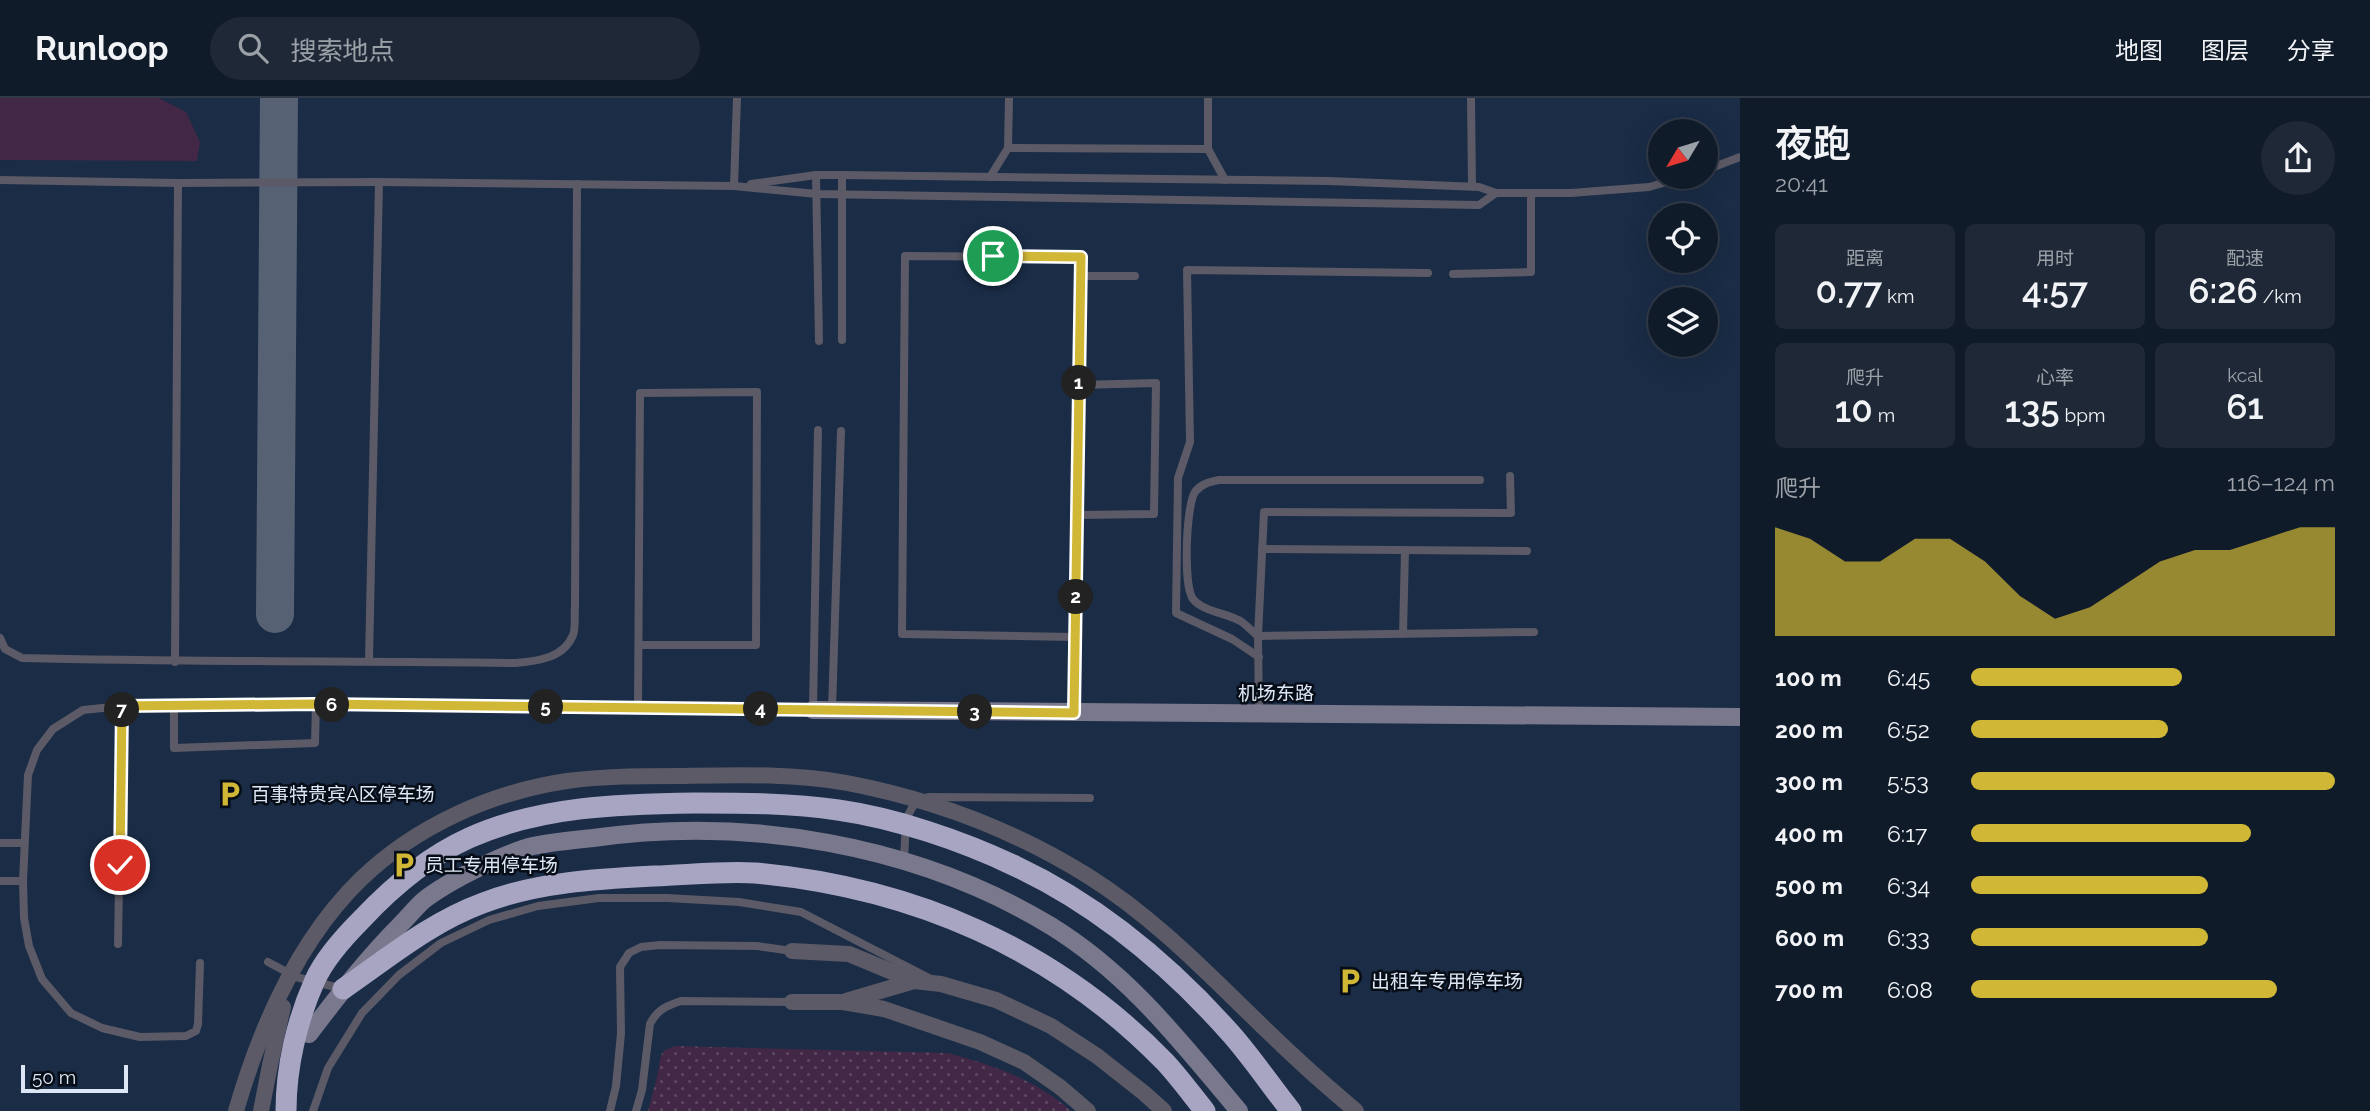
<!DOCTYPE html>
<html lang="zh">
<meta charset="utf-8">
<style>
:root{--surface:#101b2a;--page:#1e2836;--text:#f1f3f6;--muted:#9ca1a8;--line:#303947;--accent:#d1b736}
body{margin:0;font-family:Raleway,"Noto Sans SC",sans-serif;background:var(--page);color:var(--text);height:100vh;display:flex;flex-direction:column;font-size:26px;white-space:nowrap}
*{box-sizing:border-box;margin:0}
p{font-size:23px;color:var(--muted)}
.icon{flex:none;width:38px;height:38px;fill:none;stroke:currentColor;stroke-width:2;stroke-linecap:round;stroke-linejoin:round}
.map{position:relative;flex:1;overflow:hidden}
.panel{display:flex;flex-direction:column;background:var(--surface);width:630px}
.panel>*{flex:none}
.needle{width:46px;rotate:232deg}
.buttons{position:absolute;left:1648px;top:21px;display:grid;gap:14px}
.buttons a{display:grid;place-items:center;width:70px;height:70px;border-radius:50%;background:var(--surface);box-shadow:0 7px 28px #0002,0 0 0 2px var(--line);font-size:35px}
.scale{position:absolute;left:21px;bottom:18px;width:107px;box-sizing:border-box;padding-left:7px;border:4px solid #dce6f4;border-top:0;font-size:19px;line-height:24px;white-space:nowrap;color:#dce6f4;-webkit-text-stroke:5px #070d16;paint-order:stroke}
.pin{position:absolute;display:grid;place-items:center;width:60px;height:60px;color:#fff;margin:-30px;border:4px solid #fff;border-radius:50%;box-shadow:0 2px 7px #0007}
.km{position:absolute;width:35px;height:35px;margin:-18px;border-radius:50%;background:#222;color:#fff;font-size:19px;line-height:35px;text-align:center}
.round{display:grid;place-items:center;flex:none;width:74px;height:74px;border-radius:37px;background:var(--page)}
.head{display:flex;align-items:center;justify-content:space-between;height:119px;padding:0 35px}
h1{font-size:38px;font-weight:600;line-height:52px}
.metrics{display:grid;grid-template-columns:repeat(3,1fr);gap:10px;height:119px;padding:7px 35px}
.metrics div{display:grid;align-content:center;border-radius:10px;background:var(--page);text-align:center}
.metrics b{font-size:35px;font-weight:600}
.metrics small{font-size:19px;font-weight:400}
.metrics p{font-size:19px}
.chart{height:196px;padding:14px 35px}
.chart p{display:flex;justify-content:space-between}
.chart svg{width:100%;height:126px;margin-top:7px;fill:var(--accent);opacity:.7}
ul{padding:0 35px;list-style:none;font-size:23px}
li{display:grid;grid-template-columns:112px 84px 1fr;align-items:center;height:52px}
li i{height:18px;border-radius:9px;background:var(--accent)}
header{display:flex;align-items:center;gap:42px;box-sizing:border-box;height:98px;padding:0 35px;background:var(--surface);border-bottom:2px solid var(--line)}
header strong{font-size:33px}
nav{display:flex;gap:38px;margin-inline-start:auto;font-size:24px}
.search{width:490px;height:63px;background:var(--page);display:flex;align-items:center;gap:18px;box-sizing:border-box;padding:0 24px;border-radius:38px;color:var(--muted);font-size:26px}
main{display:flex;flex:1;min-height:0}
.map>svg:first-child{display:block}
.built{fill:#1a2c46;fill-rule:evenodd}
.grass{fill:#422846}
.garden{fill:url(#garden-dots)}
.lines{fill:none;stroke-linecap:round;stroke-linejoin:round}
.taxiway{stroke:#566274;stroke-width:38}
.lane{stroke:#5b5a66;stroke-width:8}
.street{stroke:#5b5a66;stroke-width:16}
.secondary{stroke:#7a788c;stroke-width:18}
.highway{stroke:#a8a5c3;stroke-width:21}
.street-bridge{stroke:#5b5a66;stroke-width:16}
.highway-bridge{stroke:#a8a5c3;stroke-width:21}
.route-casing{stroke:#fff;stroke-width:14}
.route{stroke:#d1b736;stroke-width:9}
.labels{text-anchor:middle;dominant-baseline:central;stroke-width:5;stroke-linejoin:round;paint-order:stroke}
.street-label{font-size:19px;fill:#dce6f4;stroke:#070d16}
.poi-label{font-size:19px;fill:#dce6f4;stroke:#070d16;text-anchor:start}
</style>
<header>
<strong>Runloop</strong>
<div class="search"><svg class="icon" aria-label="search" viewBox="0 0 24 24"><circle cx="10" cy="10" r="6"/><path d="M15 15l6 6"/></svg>搜索地点</div>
<nav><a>地图</a><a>图层</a><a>分享</a></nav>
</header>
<main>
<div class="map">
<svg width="1740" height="1013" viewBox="0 0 1740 1013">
<defs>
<pattern id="garden-dots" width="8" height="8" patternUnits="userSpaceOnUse" patternTransform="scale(1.75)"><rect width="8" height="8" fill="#422846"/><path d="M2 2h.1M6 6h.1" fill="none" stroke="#5d4761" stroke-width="1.8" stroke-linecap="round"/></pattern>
</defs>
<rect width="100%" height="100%" fill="#162438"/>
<path class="built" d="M0,0H1740V1013H0ZM1661,33H1706V79H1661ZM1661,117H1706V163H1661ZM1661,201H1706V247H1661Z"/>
<polygon class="grass" points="0,0 159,0 186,14 200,44 197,63 0,62"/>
<path class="garden" d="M675,948L948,955C993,967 1036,982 1071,1013H648L657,979L661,957L665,952Z"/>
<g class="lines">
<polyline class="taxiway" points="275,516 279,0"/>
<g class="lane">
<polyline points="1471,0 1472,88"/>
<polyline points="1008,50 1009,0"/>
<polyline points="1208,51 1208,0"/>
<polyline points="1706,72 1740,59"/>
<polyline points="816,77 819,243"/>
<polyline points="842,77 842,242"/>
<polyline points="990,79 1008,50 1208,51 1225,82"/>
<polyline points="0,82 178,85 379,84 734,88 817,96 1479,107 1496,95"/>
<polyline points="751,86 816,77 842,77 1329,83 1479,89 1496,95 1571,95 1649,89 1684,79"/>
<polyline points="734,88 737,0"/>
<polyline points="1453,176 1531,174 1531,95"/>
<polyline points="1081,178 1135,178"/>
<path d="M1480,382H1219C1209,384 1201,386 1195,394C1186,407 1183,488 1193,501C1203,514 1228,515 1242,524C1247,528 1253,534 1258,538L1534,534"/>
<polyline points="1078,417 1154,416 1156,285 1079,287"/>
<polyline points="1262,451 1527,453"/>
<polyline points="1403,536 1405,452"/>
<path d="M0,540L5,551L22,560C187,564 352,563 516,565C538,563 564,560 573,537C576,530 574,517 575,509L577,86"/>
<polyline points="1259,559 1232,541 1176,515 1178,380 1190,344 1187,172 1428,175"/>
<polyline points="369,563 379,84"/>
<polyline points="175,564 178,85"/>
<polyline points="174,608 174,650 315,645 316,606"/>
<polyline points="638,610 640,295 757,294 756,547 639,547"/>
<polyline points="832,612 841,333"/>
<polyline points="1074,615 1081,159 905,158 902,536 1075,539"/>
<polyline points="1259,616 1258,538 1264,414 1511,415 1510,378"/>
<polyline points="0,745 24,745"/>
<polyline points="904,763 906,721 913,708 928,699 1090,700"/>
<polyline points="0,783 23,783"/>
<polyline points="118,846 122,608"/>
<polyline points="268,864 296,879 343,891"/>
<polyline points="200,865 198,926 196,933 186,938 140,939 102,930 71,915 42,881 29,848 24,820 23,783 28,677 37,652 53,631 83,612 122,608 316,606 813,612 818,332"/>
<polyline points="313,1013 328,970 362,915 399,877 441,845 489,822 538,808 599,800 667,800 739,804 801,814 929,880"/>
<polyline points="610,1013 616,988 621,935 620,869 629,855 641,849 660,847 757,848 792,853"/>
<path d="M636,1013L642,992L650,926C657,912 666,908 681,903L792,904"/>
</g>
<g class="street">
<polyline points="792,853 849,856 914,883 941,886 996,902 1051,928 1097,958 1144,995 1164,1013"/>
<polyline points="846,903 914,883"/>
<polyline points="792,904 843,904 884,911 980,944 1024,964 1060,989 1088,1013"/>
<polyline points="261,1013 270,967"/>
</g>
<g class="secondary">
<polyline points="813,612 1740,619"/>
<path d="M309,936C338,898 367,860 401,826C409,818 416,809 424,802C447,784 504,755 533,748C552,744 573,742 593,740C747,718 916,746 1051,828C1130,877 1180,943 1239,1013"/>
</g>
<path class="highway" d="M343,891C388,860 431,824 483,805C537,784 597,781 655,778C687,777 723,773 755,775C912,789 1054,850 1165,964C1179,979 1192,997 1205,1013"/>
<g class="street-bridge">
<polyline points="270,967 283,909"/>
<path d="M236,1013C260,930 298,842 361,781C416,728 492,694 567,683C603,678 642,678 679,678C734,677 792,675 847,685C931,701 1014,732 1088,778C1168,828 1229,899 1298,962C1317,980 1336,996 1356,1013"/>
</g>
<path class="highway-bridge" d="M286,1013C286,969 297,922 315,882C325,860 345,838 362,821C393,788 427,759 469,740C540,708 620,706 696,705C743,705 791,705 838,712C895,720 963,743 1015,768C1100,808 1170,867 1232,937C1253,961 1271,988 1291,1013"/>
</g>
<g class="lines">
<g class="route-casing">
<polyline id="route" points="120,767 122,608 316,606 1074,615 1081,159 993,158"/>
</g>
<use href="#route" class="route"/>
</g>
<defs>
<g id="parking-bare" transform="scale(2.1)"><path d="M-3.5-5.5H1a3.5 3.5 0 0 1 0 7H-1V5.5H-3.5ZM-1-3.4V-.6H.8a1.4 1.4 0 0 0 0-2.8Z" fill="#d1b736" stroke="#070d16" stroke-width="2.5" paint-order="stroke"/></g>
</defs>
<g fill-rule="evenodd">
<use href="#parking-bare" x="230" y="696"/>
<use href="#parking-bare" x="404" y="767"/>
<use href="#parking-bare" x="1350" y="883"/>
</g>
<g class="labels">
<g class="street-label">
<text x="1276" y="595">机场东路</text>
</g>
<g class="poi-label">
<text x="251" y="696">百事特贵宾A区停车场</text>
<text x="425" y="767">员工专用停车场</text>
<text x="1371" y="883">出租车专用停车场</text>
</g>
</g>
</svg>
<div class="buttons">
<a><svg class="needle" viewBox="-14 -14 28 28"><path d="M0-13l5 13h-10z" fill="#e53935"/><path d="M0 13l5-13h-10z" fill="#9ca1a8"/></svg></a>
<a><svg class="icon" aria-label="locate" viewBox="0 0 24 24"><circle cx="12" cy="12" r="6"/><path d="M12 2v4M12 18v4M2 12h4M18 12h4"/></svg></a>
<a><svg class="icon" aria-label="layers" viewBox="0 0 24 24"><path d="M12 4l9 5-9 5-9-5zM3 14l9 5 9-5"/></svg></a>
</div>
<div class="scale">50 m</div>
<div class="pin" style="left:993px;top:158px;background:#1e9e55"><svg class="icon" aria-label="arrive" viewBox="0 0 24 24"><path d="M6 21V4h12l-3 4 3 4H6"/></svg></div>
<div class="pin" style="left:120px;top:767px;background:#d93025"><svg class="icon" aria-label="check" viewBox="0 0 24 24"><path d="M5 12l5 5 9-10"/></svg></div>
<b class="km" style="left:1079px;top:285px">1</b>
<b class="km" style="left:1076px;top:499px">2</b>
<b class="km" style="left:975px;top:614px">3</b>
<b class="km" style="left:761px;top:611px">4</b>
<b class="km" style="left:546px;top:609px">5</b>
<b class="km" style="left:332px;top:607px">6</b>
<b class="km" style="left:122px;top:612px">7</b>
</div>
<section class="panel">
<div class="head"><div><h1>夜跑</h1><p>20:41</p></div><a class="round"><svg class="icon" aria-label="share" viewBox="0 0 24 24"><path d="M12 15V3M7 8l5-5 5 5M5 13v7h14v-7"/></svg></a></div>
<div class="metrics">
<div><p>距离</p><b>0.77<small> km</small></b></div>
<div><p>用时</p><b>4:57</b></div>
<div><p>配速</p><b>6:26<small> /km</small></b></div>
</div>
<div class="metrics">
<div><p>爬升</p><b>10<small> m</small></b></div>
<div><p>心率</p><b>135<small> bpm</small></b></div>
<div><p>kcal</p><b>61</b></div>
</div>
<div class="chart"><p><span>爬升</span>116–124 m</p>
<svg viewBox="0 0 160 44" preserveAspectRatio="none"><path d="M0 44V6L10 10L20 18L30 18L40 10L50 10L60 18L70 30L80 38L90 34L100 26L110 18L120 14L130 14L140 10L150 6L160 6V44z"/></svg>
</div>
<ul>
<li><b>100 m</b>6:45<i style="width:58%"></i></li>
<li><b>200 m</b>6:52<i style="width:54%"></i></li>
<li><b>300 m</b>5:53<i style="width:100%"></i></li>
<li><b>400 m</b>6:17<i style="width:77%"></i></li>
<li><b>500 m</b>6:34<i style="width:65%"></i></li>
<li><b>600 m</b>6:33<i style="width:65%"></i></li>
<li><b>700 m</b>6:08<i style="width:84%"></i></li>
</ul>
</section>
</main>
